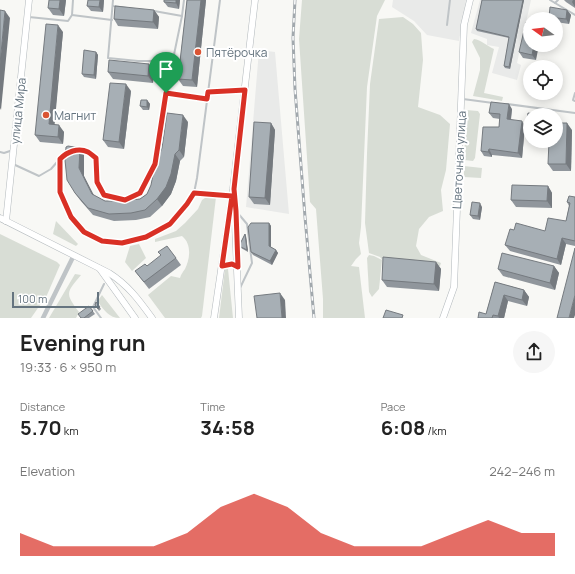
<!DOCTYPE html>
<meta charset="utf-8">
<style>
:root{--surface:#fff;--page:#f6f6f6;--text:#222;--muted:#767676;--accent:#d93025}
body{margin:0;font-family:Manrope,sans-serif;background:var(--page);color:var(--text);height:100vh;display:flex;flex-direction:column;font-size:15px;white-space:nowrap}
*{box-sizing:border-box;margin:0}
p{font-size:13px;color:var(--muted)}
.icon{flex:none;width:22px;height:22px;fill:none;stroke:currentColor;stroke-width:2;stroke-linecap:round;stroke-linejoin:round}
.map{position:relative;height:318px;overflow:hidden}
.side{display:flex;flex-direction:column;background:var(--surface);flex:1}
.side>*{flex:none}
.needle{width:26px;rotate:285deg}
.buttons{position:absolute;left:523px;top:12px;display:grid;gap:8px}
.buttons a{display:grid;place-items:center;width:40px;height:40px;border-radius:50%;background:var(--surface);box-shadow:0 2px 10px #0003;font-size:20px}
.scale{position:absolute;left:12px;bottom:10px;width:87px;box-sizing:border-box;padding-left:4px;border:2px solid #65747f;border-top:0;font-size:11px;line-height:14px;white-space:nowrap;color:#65747f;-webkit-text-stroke:3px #fff;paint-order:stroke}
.pin{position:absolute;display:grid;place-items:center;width:34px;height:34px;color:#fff;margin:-41px -17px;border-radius:50% 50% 50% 0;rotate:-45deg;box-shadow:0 0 4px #0007}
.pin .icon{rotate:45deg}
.round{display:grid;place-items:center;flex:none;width:42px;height:42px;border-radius:21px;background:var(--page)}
.overview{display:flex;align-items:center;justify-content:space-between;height:68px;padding:0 20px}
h1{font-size:22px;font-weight:700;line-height:30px}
.metrics{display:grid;grid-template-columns:repeat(3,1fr);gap:6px;height:68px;padding:4px 20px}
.metrics div{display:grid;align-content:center}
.metrics b{font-size:20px;font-weight:700}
.metrics small{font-size:11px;font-weight:400}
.metrics p{font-size:11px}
.chart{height:112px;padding:8px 20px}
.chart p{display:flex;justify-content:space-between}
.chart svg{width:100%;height:72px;margin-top:4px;fill:var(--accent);opacity:.7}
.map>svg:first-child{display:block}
.built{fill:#e9eae9}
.green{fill:#d8ddd5}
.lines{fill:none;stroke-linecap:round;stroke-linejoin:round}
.secondary-casing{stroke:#b2b8bc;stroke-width:7}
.lane{stroke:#bfc4c7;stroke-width:2}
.street{stroke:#bfc4c7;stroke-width:4.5}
.secondary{stroke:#fff;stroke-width:6}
.rail-casing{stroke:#a1a8ad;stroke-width:3}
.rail{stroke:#fff;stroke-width:1.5;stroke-dasharray:4.5;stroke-linecap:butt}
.wall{fill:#90969c}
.shaded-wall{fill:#757a7f}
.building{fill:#a7afb5;stroke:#757a7f}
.route-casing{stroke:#fff;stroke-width:8}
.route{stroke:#d93025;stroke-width:5}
.poi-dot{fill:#da5433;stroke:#fff;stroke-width:1.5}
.labels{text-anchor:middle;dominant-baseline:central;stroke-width:4;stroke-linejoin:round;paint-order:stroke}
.poi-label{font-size:12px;fill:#65747f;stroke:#fff;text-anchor:start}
.street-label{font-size:12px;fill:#65747f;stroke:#fff}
</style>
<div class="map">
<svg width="575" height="318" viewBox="0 0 575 318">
<rect width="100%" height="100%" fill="#f8f8f5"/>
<g class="built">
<polygon points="393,0 466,0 459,41 427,35 414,21 392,7"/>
<polygon points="480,0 531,0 517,63 521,65 517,80 492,73 499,47 487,45 487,39 471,33"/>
<polygon points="259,50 275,52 289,214 246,207"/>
</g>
<g class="green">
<polygon points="302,0 385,0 377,16 367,87 361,227 359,243 361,254 356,259 351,266 359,267 365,318 323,318 323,299 316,209 310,202 299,39"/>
<polygon points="403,17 413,24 421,33 423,60 418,107 440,115 450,124 446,170 441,190 443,211 429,217 419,229 416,246 421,255 441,263 440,266 385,263 380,257 369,253 365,223 367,153 370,84 379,19"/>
<path d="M474,39C481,40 487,46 494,49L484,93L503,97L502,101L473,96L480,70V58L472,42Z"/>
<polygon points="466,110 478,111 480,114 475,158 473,161 464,160 463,159 463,148 465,145 466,123 463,121 464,112"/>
<polygon points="464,166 482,168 481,178 464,177"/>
<path d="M208,196L216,197L202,316L201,318H165L148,295L171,276L180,278C181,274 183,272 185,269C190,259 192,244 182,236L155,242V239L176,231L185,223L198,209L202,200Z"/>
<polygon points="56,221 78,244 76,246 53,234"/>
<polygon points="0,234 57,262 60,265 47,295 31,318 0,318"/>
<polygon points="139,244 146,258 132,271 125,262 130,246"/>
<polygon points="369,255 374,256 382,260 379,289 372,297 369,292 367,258"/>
<polygon points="227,268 228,269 233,318 219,318 225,269"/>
<path d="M75,274L81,275C66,293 65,293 79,312L76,318H49Z"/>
<path d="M102,295L120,318C109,318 104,310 98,302L99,299Z"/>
</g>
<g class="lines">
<g class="secondary-casing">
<g id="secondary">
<polyline points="234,198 239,318"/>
<path d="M0,218L109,273C128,285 139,300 152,318"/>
<polyline points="6,221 29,0"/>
<polyline points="100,269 135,318"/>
<polyline points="214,318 233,189 255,0"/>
<polyline points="443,318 454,287 464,25 470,0"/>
</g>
</g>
<g class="lane">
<polyline points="113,0 108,58 138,61 174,61"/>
<polyline points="550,0 555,3 558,0"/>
<polyline points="555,3 575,15"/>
<polyline points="113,6 127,8"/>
<polyline points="154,11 182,16"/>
<polyline points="72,15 112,20"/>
<polyline points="29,17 68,21 72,15 73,0"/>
<polyline points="447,25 450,0"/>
<polyline points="208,91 243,90"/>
<polyline points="166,93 206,99"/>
<polyline points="575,93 573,100 575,101"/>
<polyline points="463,99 493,103"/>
<polyline points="507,104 575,113"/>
<polyline points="79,150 87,151 96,158 97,182 104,195 125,199 141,193 155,164 166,93 182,16 184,0"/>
<polyline points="0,152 4,153 13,150"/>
<polyline points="60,159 60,192 71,217 84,232 102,241 122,243 146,237 170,224 187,204 194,193 197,178 220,0"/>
<polyline points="13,164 39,176 51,169 64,154 67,153"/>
<polyline points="194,193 230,196"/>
<polyline points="236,211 247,224 252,263 240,288"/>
<polyline points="224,265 229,264 235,265"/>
<polyline points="101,318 93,307 104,284"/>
</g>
<polyline class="street" points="43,318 74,255"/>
<use href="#secondary" class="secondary"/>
<g class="rail-casing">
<polyline id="rail" points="295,0 293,38 295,89 305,217 314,318"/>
</g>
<use href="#rail" class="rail"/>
</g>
<g class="wall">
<polygon points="66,0 64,16 53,15 48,8"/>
<polygon points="104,0 103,12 91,11 87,6"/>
<polygon points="164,0 180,0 179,9 168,7 164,2"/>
<polygon points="187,0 206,0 197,87 183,86 178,79"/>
<polygon points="482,0 524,0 510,69 505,68 504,66 509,38 477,31 476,29"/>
<polygon points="564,0 575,0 575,8 566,2"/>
<polygon points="154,10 159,17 158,29 118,26 114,19"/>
<polygon points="567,10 571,15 569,24 556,22 556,19 551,19 549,17"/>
<polygon points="530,23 536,60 523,58 519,52"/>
<polygon points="63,32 54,124 64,132 63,144 40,142 35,135"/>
<polygon points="96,52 98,55 96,79 84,77 82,74"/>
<polygon points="154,71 153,83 113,79 108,72"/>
<polygon points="131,91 124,149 108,147 103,140"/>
<polygon points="147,100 150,104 149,110 143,110 140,106"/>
<polygon points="512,109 511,120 525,126 522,158 492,155 492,157 484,156 481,151 499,127 500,119 493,118 489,113"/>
<polygon points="530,115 530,123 529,123 527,119"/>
<polygon points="188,122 184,157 180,161 176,181 171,194 162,206 150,217 136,220 114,221 93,215 80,200 75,193 80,148 84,155 84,176 93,195 105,201 119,201 140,199 147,194"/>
<polygon points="271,123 275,130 270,205 254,204 249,197"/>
<polygon points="572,130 571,171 553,171 548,164"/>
<polygon points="548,186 552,193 552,208 516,207 511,200"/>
<polygon points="575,197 575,246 566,244 561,265 510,251 505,245 514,230 545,231 566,221 569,206 567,202"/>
<polygon points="482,207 480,220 473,219 470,215"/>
<polygon points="269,223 271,226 271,247 276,250 278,253 272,265 253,255 251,252"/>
<polygon points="245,234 246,236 248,252 241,248 239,246"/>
<polygon points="176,258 181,265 149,289 135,271 147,266"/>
<polygon points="436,262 441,269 439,291 387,287 382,280"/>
<polygon points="554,266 559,273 555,290 503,276 498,269"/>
<polygon points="495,282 524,290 529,297 527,306 508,301 504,318 478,318 486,314"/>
<polygon points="96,302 101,309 99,311 95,305"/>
<polygon points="89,306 95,314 89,318 80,318"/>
</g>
<g class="shaded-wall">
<polygon points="60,0 66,0 64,16 59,9"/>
<polygon points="100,0 104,0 103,12 99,7"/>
<polygon points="176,0 180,0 179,9 176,3"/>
<polygon points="201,0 206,0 197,87 192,80"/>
<polygon points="523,0 524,0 510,69 509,67"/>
<polygon points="573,0 575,0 575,7 572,2"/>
<polygon points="154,10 159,17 158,29 153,22"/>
<polygon points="567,10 571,15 569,24 566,19"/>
<polygon points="5,11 10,18 1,110 0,108 0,64"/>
<polygon points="58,25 63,32 54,131 49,124"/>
<polygon points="534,45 539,45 536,60 532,55"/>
<polygon points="96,52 98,55 96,79 94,75"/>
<polygon points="149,64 154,71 153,83 148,76"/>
<polygon points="126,84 131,91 124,149 119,142"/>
<polygon points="147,100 150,104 149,110 147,107"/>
<polygon points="509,104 512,109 510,125 507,119"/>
<polygon points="183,115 188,122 184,157 179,150"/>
<polygon points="522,121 525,126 522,158 518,153"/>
<polygon points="271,123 275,130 270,205 265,198"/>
<polygon points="567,123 572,130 571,171 566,164"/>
<polygon points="59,125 64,132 63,144 58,137"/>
<polygon points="80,148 84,155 84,176 97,201 92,194 79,168"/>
<polygon points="489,149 492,155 492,157 488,152"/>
<polygon points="175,154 180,161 176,181 171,194 162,206 157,199"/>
<polygon points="548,186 552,193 552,208 547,201"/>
<polygon points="480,203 482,207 480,220 478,216"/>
<polygon points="269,223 271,226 271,249 269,246"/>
<polygon points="245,234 246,236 248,252 247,250"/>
<polygon points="562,238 566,244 561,265 557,259"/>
<polygon points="276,250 278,253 272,265 270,261"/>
<polygon points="436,262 441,269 439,291 434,284"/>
<polygon points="554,266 559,273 555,290 550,283"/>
<polygon points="524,290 529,297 527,306 522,300"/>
<polygon points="280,293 285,300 286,318 282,318"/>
<polygon points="504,295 508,301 504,318 499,318 498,316"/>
<polygon points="575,295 575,315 574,318 569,318"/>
</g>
<g class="building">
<polygon points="49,0 60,0 59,9 48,8"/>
<polygon points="88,0 100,0 99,7 87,6"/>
<polygon points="164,0 176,0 176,3 164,2"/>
<polygon points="187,0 201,0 192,80 178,79"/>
<polygon points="482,0 523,0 509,67 504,66 509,37 476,29"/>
<polygon points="115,6 154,10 153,22 114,19"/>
<polygon points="550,7 567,10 566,19 549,17"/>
<polygon points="0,10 5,11 0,64"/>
<polygon points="526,22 530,23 530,45 534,45 532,55 519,52"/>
<polygon points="46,24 58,25 49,124 59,125 58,137 35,135"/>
<polygon points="84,50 96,52 94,75 82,74"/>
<polygon points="109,60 149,64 148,76 108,72"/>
<polygon points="110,83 126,84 119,142 103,140"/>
<polygon points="141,100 147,100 147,107 140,106"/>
<polygon points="491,102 509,104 507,119 522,121 518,153 489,149 488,152 481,151 483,127 499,127 500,114 489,113"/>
<polygon points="167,113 183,115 179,150 175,154 171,174 166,187 157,199 145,210 131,213 109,214 88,208 75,193 67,180 65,160 66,147 68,146 80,148 79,168 92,194 105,201 119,201 140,199 147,194 151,185 155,165 162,148"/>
<polygon points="528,113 541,115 530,115 530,120 527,119"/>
<polygon points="254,122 271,123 265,198 249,197"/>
<polygon points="556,123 567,123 566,164 548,164 549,141 556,141"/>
<polygon points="512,185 548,186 547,201 511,200"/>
<polygon points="569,196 575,197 575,241 562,238 557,259 505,245 510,229 514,230 516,223 545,231 548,218 566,221 570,203 567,202"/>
<polygon points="472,202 480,203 478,216 470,215"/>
<polygon points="251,223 269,223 269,246 276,250 270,261 251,252 248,227"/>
<polygon points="245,234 247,250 239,246"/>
<polygon points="167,246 176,258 144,282 135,271 145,264 147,266 161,255 158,252"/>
<polygon points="575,248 575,295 569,318 557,318"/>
<polygon points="502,253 554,266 550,283 498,269"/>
<polygon points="383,257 436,262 434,284 382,280"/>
<polygon points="495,282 524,290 522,300 504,295 498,316 493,315 492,318 478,318 479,312 486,314"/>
<polygon points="280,293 282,318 257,318 254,296"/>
<polygon points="96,302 100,307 98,309 95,305"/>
<polygon points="89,306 93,311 84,318 81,318 78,314"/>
<polygon points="386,310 403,315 402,318 383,318"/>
</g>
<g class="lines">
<g class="route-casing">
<path id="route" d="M245,90L234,189L236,211L238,267L232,264L222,266L232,196L194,193L187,204L170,224L146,237L122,243L102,241L84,232L71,217L60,192V159C67,152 78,147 88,152C90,153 93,156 96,158L97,182L104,195L125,200L140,193L155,164L166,93L207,99L208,92Z"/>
</g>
<use href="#route" class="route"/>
</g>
<g class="poi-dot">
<circle cx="198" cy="52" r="4"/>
<circle cx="46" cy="115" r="4"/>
</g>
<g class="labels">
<g class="poi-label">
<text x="206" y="52">Пятёрочка</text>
<text x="54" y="115">Магнит</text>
</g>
<g class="street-label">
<text transform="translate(18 111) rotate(-84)">улица Мира</text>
<text transform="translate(459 160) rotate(-87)">Цветочная улица</text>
</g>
</g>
</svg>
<div class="buttons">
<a><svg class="needle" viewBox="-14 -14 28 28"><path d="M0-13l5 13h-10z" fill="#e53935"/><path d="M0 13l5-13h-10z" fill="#767676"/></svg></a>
<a><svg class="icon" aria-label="locate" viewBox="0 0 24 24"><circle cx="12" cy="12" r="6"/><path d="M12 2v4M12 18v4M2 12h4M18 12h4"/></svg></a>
<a><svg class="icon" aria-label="layers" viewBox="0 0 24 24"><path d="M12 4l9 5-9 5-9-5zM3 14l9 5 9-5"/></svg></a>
</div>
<div class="scale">100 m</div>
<div class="pin" style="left:166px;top:93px;background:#1e9e55"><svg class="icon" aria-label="arrive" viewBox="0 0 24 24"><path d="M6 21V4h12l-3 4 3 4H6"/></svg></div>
</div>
<section class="side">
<div class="overview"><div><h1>Evening run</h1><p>19:33 · 6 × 950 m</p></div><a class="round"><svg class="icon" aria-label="share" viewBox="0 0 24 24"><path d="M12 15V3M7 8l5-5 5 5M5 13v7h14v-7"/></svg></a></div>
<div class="metrics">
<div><p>Distance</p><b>5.70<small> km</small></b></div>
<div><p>Time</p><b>34:58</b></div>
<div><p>Pace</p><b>6:08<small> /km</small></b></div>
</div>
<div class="chart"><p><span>Elevation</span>242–246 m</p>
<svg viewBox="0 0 160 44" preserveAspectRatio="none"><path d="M0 44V30L10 38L20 38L30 38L40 38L50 30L60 14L70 6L80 14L90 30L100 38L110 38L120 38L130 30L140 22L150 30L160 30V44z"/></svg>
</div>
</section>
